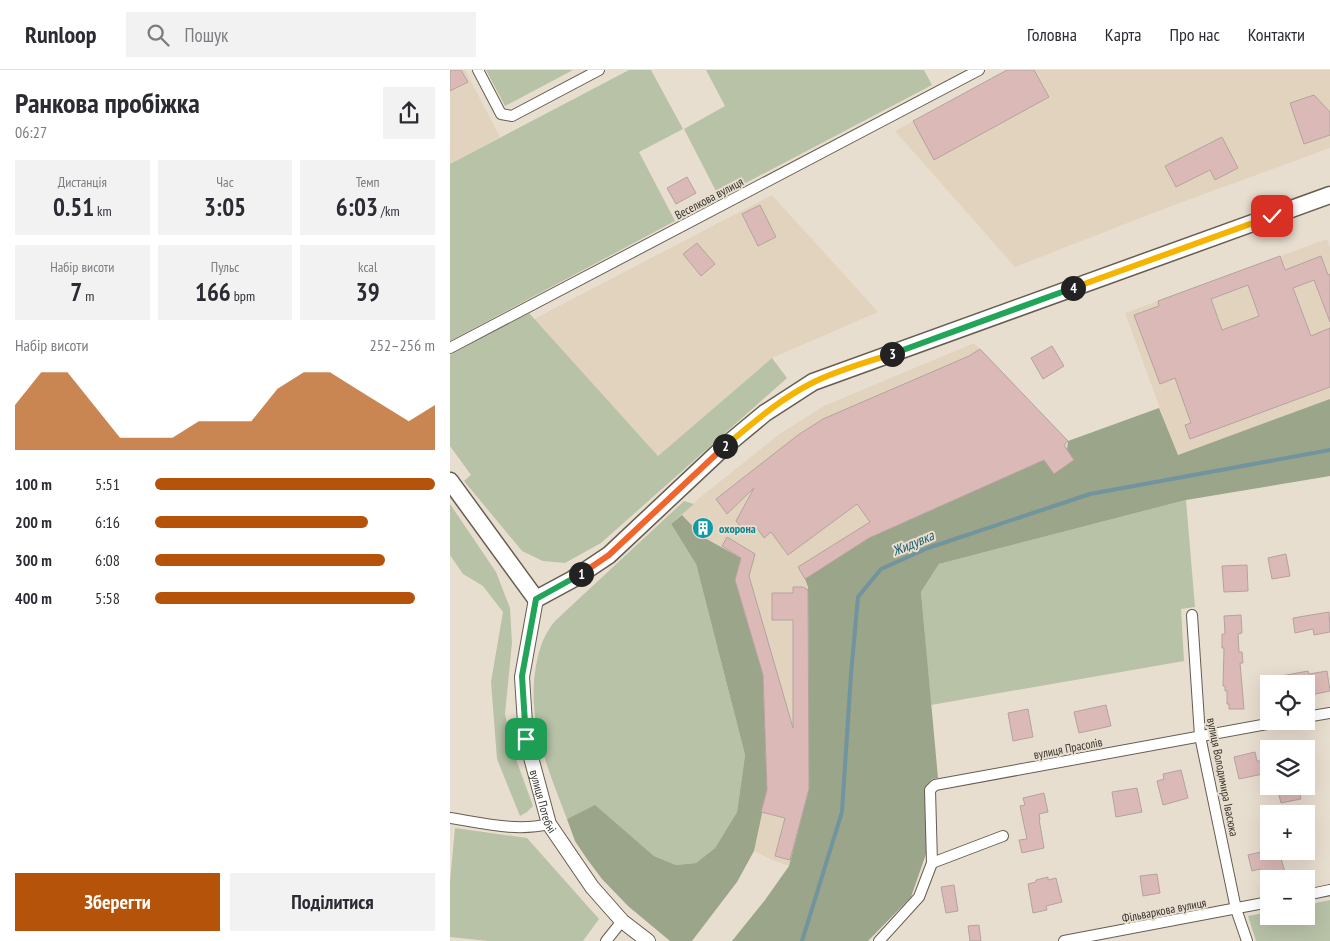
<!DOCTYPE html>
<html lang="uk">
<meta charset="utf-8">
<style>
:root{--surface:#fff;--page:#f2f2f3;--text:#2b2b33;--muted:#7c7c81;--line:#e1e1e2;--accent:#b45309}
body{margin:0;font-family:"PT Sans Narrow",sans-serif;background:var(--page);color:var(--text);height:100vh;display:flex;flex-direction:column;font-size:19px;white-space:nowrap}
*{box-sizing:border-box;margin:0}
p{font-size:16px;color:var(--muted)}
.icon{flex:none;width:28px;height:28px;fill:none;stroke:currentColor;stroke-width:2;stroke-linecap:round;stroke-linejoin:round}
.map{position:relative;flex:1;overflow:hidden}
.side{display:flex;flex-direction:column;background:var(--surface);width:450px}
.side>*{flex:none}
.buttons{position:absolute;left:810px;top:605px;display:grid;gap:10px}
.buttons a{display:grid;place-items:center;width:55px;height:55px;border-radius:0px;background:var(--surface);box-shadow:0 5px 20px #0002;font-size:25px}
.pin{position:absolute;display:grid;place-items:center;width:42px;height:42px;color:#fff;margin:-21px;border-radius:10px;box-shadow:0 2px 8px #0006}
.km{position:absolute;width:25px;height:25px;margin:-12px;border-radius:50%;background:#222;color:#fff;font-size:14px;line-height:25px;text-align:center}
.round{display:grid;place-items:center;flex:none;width:52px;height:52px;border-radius:0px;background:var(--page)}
.overview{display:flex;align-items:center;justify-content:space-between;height:85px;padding:0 15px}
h1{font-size:28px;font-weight:700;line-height:38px}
.metrics{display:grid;grid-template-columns:repeat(3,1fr);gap:8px;height:85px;padding:5px 15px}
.metrics div{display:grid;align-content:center;border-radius:0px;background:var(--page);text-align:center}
.metrics b{font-size:25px;font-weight:700}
.metrics small{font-size:14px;font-weight:400}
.metrics p{font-size:14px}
.chart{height:140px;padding:10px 15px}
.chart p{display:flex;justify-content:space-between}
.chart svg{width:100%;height:90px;margin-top:5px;fill:var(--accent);opacity:.7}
.action{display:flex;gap:10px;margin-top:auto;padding:10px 15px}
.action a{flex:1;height:58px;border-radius:0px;background:var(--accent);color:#fff;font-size:20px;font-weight:700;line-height:58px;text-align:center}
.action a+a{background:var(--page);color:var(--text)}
ul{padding:0 15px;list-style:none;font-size:16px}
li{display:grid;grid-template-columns:80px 60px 1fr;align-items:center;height:38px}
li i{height:12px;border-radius:6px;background:var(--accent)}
header{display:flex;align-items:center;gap:30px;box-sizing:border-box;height:70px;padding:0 25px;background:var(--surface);border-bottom:1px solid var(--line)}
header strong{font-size:24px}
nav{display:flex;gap:28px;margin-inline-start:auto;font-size:18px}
.search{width:350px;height:45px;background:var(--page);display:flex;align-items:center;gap:12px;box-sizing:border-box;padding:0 18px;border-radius:0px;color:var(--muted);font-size:19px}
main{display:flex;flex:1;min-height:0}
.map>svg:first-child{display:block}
.built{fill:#e2d3be}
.green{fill:#b8c2a7}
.forest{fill:#9ba589}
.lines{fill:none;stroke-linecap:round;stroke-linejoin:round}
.stream{stroke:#72949e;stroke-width:4}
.building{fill:#dbb9b6;stroke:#b5a2a0;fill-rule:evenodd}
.street-casing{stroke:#665d50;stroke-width:12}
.secondary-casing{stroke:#665d50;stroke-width:16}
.primary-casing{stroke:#665d50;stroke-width:19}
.street{stroke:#fff;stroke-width:10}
.secondary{stroke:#fff;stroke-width:14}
.primary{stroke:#fff;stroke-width:16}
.split-1-casing{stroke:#fff;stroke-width:10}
.split-2-casing{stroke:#fff;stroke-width:10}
.split-3-casing{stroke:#fff;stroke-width:10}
.split-4-casing{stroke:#fff;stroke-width:10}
.split-5-casing{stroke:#fff;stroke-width:10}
.split-1{stroke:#22a559;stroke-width:6}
.split-2{stroke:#f0652b;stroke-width:6}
.split-3{stroke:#f5b400;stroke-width:6}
.split-4{stroke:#22a559;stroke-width:6}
.split-5{stroke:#f5b400;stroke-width:6}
.labels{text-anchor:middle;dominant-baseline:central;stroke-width:4;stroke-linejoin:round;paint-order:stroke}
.street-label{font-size:12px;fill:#37332d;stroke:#e8decf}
.culture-label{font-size:12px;font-weight:bold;fill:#0d838f;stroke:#e8decf;text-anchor:start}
.water-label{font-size:14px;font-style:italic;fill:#185c6d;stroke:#e8decf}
</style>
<header>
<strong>Runloop</strong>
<div class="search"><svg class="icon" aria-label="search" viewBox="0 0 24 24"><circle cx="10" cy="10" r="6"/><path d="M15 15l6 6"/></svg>Пошук</div>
<nav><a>Головна</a><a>Карта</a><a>Про нас</a><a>Контакти</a></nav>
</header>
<main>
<section class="side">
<div class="overview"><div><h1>Ранкова пробіжка</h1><p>06:27</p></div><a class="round"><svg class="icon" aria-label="share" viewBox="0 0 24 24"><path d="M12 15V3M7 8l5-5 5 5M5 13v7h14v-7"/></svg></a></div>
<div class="metrics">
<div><p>Дистанція</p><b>0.51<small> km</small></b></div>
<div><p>Час</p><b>3:05</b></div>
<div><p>Темп</p><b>6:03<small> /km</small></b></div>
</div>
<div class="metrics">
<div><p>Набір висоти</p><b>7<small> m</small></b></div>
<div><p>Пульс</p><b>166<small> bpm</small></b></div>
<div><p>kcal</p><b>39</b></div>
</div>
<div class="chart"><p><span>Набір висоти</span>252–256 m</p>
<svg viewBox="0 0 160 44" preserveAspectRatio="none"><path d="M0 44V22L10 6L20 6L30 22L40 38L50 38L60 38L70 30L80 30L90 30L100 14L110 6L120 6L130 14L140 22L150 30L160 22V44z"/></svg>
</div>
<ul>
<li><b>100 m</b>5:51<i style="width:100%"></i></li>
<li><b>200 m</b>6:16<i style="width:76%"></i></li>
<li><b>300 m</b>6:08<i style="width:82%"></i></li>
<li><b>400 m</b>5:58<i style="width:93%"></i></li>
</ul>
<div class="action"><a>Зберегти</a><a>Поділитися</a></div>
</section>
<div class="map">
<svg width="880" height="871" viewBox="0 0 880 871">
<rect width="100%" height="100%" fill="#e8decf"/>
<g class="built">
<polygon points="0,0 15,0 50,67 0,94"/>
<polygon points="557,0 880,0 880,78 716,138 565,197 445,61"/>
<polygon points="322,125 428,242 322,288 208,386 84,249"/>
<polygon points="877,169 880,178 880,329 727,385 675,243"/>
<polygon points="524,273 618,371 617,380 604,404 594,390 419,468 355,509 358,517 359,719 339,796 320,789 304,781 311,742 285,510 291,488 253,467 232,445 248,429 331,363 374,336"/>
</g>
<g class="green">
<polygon points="36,0 123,0 55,36"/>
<polygon points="179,0 201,0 233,59 189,82 225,151 0,271 0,94"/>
<polygon points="256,0 474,0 482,15 269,127 234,59 275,36"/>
<polygon points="79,243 208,386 322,288 337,308 151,473 115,493 93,491 72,481 14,411 21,405 0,376 0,285"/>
<polygon points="736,430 745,537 731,539 734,591 481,635 471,522 489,494"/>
<path d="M234,431L244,434L221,454L246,494L295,685L287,742L265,778L246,793L226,795L204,786L145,736L117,749C98,699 76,650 86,596C89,579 94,564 105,551Z"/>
<polygon points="0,434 46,502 60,538 62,573 55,644 63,681 83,736 77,742 70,746 47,689 41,612 53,542 33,516 13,504 0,485"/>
<polygon points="5,758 77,768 149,849 133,871 38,871 0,867 0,811"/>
<polygon points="880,830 880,871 806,871 798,846 819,842 819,846 856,846 856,835"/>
</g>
<g class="forest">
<polygon points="880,329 880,406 736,430 489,494 471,522 488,708 482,709 476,716 476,784 461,827 418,871 282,871 315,830 339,796 359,719 358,517 355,509 419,468 594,390 604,403 617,380 618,371 709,338 728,385"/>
<polygon points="232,445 253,467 291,488 285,510 313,605 317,720 304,781 287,812 242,871 220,871 178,836 152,809 137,789 125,771 117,749 145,735 204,786 226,795 246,793 265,778 287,742 295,685 246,494 221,454"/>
</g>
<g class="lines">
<polyline class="stream" points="352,871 392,742 401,604 408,527 431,499 478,478 640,424 880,380"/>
</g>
<g class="building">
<polygon points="0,0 11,0 18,12 0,21"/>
<polygon points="557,0 584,0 599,27 484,90 463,51"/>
<polygon points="864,25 880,42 880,65 854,74 840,33"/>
<polygon points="772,67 788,98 765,110 760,100 726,117 715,96"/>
<polygon points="237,107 246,123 226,134 217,118"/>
<polygon points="310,135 326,167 308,176 292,144"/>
<polygon points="247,173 265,194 251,206 233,184"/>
<path d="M830,186L835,200L871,186L878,205L880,204V252L864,210L843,218L861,266L880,258V317L740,369L735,355L741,353L725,308L710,314L684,245L709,236L708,231ZM798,215L809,246L772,260L761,229Z"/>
<polygon points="602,276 614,296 593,309 581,288"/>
<polygon points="530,279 618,371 614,375 624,390 604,404 594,390 419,468 355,509 348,497 420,452 407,434 338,485 321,462 314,468 307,458 298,465 286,451 304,418 277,444 266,429 348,365 373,349 519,286"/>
<polygon points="252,449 262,459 253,467 243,457"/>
<polygon points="277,467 305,484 299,506 343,658 343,550 322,550 322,523 343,523 343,517 353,517 358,520 359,719 340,790 325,786 335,748 311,742 317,720 313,605 285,510 291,488 272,476"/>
<polygon points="836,484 840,506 822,509 818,488"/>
<polygon points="797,495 798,521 774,522 772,496"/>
<polygon points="879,542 880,562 864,565 863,559 845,563 843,548"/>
<polygon points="791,545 792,563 788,564 789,582 792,582 793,593 790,593 794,639 779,639 779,634 777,634 777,621 775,621 775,616 773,616 774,578 772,578 772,564 775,564 774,546"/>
<polygon points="858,601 859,604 877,601 880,621 856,626 856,614 821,614 820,608"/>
<polygon points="656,635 661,656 629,663 624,642"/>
<polygon points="578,639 583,667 563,671 558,643"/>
<polygon points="805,682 807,691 810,691 813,704 789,709 784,687"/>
<polygon points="731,700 738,728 713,735 707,711 714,709 713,704"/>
<polygon points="687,718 692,742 666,747 662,722"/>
<polygon points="848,718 851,729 831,733 828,721"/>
<polygon points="594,723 598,742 589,744 590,749 589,749 594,778 572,783 569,770 577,769 570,736 575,735 573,728"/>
<polygon points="819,780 819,781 822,781 823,786 830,785 835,802 812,807 810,799 802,801 798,785"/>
<polygon points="707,804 710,823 693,826 690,806"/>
<polygon points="598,807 598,810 606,808 612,832 596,836 597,840 583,843 578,814 586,812 586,810"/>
<polygon points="504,815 508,841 496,843 491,817"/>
<polygon points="529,855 531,871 520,871 518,856"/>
</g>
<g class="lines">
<g class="street-casing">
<g id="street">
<polyline points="28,0 51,44 62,46 149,0"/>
<polyline points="0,278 529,0"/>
<polyline points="742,545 750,666 786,839 797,871"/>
<polyline points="856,647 880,643"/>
<path d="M0,748C33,753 66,762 99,754"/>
<polyline points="482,793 553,766"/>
<polyline points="856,825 880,820"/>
<polyline points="156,871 172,851"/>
<polyline points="429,871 469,827 482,793 480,720 485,715 834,651"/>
<polyline points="614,871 819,832"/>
</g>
</g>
<g class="secondary-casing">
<g id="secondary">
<path id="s1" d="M86,529L72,607L76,669L99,754L142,817L172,851L198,871"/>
</g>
</g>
<g class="primary-casing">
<polyline id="primary" points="0,411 86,529 123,509 159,485 274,377 315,343 363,312 880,125"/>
</g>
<use href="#street" class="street"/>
<use href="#secondary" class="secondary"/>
<use href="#primary" class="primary"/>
</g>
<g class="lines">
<g class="split-1-casing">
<polyline id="split-1" points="76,669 72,606 86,529 131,504"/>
</g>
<g class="split-2-casing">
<polyline id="split-2" points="131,504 159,485 275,376"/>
</g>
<g class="split-3-casing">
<path id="split-3" d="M275,376C303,353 330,329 362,313C385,301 417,292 442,284"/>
</g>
<g class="split-4-casing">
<polyline id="split-4" points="442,284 623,218"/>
</g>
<g class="split-5-casing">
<polyline id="split-5" points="623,218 822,146"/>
</g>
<use href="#split-1" class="split-1"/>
<use href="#split-2" class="split-2"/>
<use href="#split-3" class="split-3"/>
<use href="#split-4" class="split-4"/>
<use href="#split-5" class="split-5"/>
</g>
<defs>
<g id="building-disc" transform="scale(1.125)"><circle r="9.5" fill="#0f9aa8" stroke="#e8decf"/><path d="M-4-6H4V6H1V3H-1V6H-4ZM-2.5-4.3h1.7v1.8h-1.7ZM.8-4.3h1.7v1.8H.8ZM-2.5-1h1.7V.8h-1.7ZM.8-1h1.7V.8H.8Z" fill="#fff"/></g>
</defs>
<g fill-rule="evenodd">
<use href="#building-disc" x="253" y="458"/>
</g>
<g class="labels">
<g class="street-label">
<text transform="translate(259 128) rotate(-28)">Веселкова вулиця</text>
<text transform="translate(618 678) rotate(-11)">вулиця Прасолів</text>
<text transform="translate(773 707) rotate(79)">вулиця Володимира Івасюка</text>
<text stroke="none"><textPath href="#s1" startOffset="206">вулиця Потебні</textPath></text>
<text transform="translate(714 840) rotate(-11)">Фільваркова вулиця</text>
</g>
<g class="culture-label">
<text x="269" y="458">охорона</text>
</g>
<g class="water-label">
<text transform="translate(463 473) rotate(-23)">Жидувка</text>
</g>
</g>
</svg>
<div class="buttons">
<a><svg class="icon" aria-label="locate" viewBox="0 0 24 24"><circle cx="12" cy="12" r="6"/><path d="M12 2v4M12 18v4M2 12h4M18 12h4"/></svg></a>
<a><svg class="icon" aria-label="layers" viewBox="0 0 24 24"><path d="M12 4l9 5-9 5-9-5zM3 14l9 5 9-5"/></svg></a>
<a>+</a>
<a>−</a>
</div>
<div class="pin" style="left:76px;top:669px;background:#1e9e55"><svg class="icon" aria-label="arrive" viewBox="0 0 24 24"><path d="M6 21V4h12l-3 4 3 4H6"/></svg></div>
<div class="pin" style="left:822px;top:146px;background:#d93025"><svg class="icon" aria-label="check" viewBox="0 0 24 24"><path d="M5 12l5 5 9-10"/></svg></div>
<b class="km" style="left:131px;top:504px">1</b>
<b class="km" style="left:275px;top:376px">2</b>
<b class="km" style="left:442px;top:284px">3</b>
<b class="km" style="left:623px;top:218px">4</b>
</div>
</main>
